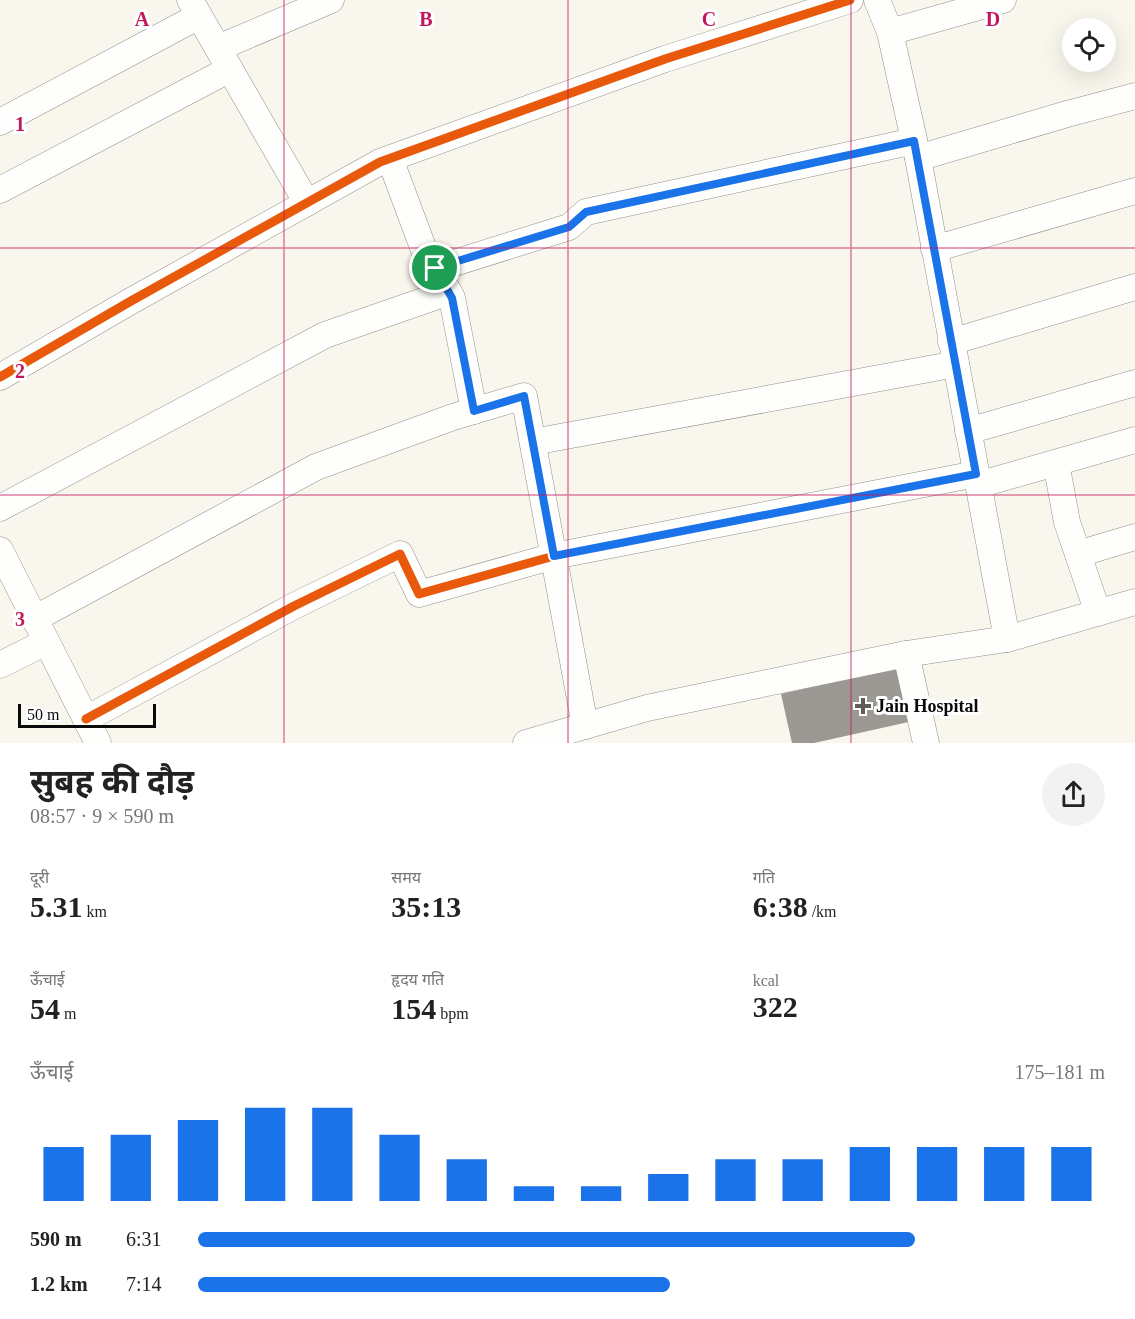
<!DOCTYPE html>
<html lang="hi">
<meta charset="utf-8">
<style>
:root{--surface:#fff;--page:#f2f2f2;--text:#222;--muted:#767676;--accent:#1a73e8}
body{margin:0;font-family:"Times New Roman","Noto Sans Devanagari",serif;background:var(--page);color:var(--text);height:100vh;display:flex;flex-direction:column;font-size:22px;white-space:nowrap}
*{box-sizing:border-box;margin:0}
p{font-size:20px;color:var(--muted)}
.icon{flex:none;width:33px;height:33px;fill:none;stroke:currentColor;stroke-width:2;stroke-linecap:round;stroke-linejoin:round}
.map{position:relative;height:743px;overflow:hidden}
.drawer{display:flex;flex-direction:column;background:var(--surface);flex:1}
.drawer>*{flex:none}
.tools{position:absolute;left:1062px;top:18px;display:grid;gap:12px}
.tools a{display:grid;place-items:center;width:54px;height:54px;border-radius:50%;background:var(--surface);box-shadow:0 6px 24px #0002;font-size:30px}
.scale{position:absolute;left:18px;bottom:15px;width:138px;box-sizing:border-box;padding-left:6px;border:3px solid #0a0a0a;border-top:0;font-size:16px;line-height:21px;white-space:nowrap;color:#0a0a0a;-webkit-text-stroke:4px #fff;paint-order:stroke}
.pin{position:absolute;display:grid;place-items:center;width:51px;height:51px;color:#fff;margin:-26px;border:3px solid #fff;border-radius:50%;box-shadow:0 2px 6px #0007}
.round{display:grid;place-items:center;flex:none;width:63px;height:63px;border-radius:32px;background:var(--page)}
.headline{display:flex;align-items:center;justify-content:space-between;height:102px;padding:0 30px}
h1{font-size:33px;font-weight:700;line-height:45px}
.figures{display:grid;grid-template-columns:repeat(3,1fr);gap:9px;height:102px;padding:6px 30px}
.figures div{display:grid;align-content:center}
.figures b{font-size:30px;font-weight:700}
.figures small{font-size:16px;font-weight:400}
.figures p{font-size:16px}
.chart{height:168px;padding:12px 30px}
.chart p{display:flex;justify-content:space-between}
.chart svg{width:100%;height:108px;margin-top:6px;stroke:var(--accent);stroke-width:6}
ul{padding:0 30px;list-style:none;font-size:20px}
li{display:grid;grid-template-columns:96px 72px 1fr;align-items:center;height:45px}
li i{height:15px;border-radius:8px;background:var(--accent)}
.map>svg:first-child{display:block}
.building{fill:#9c9893}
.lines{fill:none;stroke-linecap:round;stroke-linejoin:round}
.minor-casing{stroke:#92908c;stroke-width:27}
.minor{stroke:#fefefc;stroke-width:26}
.cycleway-casing{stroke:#fff;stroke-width:13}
.cycleway{stroke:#e8590c;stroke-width:9}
.route-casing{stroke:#fff;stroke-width:12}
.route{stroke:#1a73e8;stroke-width:8}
.grid{fill:none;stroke:#c2185b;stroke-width:1.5;stroke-opacity:0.55}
.poi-dot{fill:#5e5d59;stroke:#fff;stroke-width:2}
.labels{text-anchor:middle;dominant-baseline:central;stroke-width:6;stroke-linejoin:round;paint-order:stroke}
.poi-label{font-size:18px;font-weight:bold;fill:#0a0a0a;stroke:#fff;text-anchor:start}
.grid-label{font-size:20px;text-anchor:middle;font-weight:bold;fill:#c2185b;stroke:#fff;stroke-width:6;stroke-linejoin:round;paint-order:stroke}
</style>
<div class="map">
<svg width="1135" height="743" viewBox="0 0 1135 743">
<rect width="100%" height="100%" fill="#f9f6ed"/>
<polygon class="building" points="901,667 913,721 814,743 792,743 781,694"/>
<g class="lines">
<g class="minor-casing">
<g id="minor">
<polyline points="190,0 307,203"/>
<polyline points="877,0 890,32 918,158 1007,639 906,654"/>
<polyline points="890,32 1003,0"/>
<polyline points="218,48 331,0"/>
<polyline points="0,122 199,16"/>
<polyline points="918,158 1067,114 1135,96"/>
<polyline points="390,159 424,250 452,298 474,411"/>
<polyline points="0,190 230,69"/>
<polyline points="934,249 1135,191"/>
<polyline points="435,269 569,227 586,212 914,141"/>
<polyline points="951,342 1135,287"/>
<polyline points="0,377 131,301 380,162 665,59 850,0"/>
<polyline points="968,431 1135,383"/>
<polyline points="533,442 956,364"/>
<polyline points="1056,463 1067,522 1098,613"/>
<polyline points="978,485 1135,440"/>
<polyline points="0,508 325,335 449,292"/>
<polyline points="0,550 98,743"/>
<polyline points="1078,554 1135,537"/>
<polyline points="34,619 316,467 453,417 524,396 585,726"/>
<polyline points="1007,639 1135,602"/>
<polyline points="0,665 46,642"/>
<polyline points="86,719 294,606 400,554 419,594 554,556 976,474"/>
<polyline points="526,743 647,708 906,654 926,743"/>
</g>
</g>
<use href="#minor" class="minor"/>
<g class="cycleway-casing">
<g id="cycleway">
<polyline points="0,377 131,301 380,162 665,59 850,0"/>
<polyline points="86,719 294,606 400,554 419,594 554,556 976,474"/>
</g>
</g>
<use href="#cycleway" class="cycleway"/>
</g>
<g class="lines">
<g class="route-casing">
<polygon id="route" points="914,141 976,474 554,556 524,396 474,411 452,298 435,268 569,227 586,212"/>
</g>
<use href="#route" class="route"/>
</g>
<path class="grid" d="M284,0V743M568,0V743M851,0V743M0,248H1135M0,495H1135"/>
<path class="poi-dot" d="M860 697h6v6h6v6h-6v6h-6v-6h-6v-6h6z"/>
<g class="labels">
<g class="poi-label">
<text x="876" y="706">Jain Hospital</text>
</g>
</g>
<g class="grid-label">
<text x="142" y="26">A</text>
<text x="426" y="26">B</text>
<text x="709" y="26">C</text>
<text x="993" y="26">D</text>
<text x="20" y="131">1</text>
<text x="20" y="378">2</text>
<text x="20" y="626">3</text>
</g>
</svg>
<div class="tools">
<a><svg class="icon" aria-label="locate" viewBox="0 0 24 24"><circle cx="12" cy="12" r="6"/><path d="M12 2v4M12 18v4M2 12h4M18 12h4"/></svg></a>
</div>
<div class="scale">50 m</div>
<div class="pin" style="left:435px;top:268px;background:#1e9e55"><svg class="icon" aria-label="arrive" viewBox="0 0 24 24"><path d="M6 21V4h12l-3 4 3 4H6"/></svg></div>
</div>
<section class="drawer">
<div class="headline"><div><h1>सुबह की दौड़</h1><p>08:57 · 9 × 590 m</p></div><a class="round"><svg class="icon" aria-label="share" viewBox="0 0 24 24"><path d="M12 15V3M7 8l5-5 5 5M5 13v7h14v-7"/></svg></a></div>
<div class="figures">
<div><p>दूरी</p><b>5.31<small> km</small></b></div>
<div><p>समय</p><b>35:13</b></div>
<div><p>गति</p><b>6:38<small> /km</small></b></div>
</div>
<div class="figures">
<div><p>ऊँचाई</p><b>54<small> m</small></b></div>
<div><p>हृदय गति</p><b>154<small> bpm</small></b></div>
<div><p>kcal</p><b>322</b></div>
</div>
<div class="chart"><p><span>ऊँचाई</span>175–181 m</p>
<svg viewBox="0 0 160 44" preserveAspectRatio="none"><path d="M5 44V22M15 44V17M25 44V11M35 44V6M45 44V6M55 44V17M65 44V27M75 44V38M85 44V38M95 44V33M105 44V27M115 44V27M125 44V22M135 44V22M145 44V22M155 44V22"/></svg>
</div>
<ul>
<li><b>590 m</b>6:31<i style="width:79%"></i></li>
<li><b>1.2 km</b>7:14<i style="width:52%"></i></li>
</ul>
</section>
